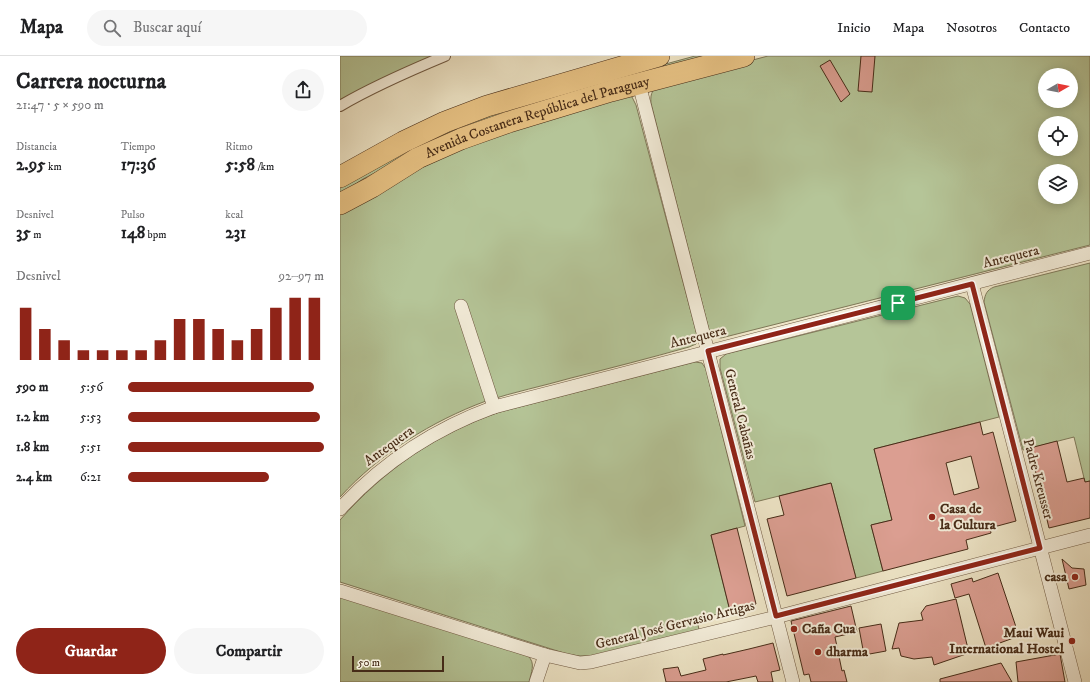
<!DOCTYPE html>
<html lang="es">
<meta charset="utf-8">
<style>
:root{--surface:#fff;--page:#f6f6f6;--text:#202124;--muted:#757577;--line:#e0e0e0;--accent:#8f2418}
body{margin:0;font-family:"IM FELL DW Pica",serif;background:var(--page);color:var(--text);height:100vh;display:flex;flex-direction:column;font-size:15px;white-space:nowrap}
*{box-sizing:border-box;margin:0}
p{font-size:13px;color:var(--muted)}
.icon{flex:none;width:22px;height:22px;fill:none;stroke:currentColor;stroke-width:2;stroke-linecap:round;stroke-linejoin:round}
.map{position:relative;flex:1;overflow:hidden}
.drawer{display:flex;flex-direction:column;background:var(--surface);width:340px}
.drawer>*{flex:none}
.needle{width:26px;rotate:81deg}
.fabs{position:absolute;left:698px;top:12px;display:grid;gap:8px}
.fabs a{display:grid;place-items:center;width:40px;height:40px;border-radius:50%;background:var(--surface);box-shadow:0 2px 10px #0003;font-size:20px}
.scale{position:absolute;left:12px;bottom:10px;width:92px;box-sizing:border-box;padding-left:4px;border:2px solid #462b17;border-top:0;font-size:11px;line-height:14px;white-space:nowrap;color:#462b17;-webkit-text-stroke:3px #f4eedb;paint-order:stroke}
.pin{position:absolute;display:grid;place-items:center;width:34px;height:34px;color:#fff;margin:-17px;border-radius:8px;box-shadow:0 2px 6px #0006}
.round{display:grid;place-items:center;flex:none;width:42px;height:42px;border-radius:21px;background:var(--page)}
.head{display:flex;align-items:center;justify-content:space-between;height:68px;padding:0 16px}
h1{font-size:22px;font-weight:700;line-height:30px}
.stats{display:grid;grid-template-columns:repeat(3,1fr);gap:6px;height:68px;padding:4px 16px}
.stats div{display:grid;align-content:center}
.stats b{font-size:17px;font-weight:700}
.stats small{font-size:11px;font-weight:400}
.stats p{font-size:11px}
.chart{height:112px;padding:8px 16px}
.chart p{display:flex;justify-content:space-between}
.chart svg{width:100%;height:72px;margin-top:4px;stroke:var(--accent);stroke-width:6}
.action{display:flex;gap:8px;margin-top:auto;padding:8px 16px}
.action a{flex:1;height:46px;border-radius:24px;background:var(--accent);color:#fff;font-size:16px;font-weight:700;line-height:46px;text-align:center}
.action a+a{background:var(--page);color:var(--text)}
ul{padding:0 16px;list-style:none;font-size:13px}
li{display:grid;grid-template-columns:64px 48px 1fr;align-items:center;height:30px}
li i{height:10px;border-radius:5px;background:var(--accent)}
header{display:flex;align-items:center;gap:24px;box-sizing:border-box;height:56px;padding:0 20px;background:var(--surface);border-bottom:1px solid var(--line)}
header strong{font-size:19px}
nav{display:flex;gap:22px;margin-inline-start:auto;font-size:14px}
.search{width:280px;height:36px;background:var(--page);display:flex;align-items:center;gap:10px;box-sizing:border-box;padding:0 14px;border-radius:22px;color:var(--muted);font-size:15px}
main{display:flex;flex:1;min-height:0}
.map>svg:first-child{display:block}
.green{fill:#b5c598;stroke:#7e7858;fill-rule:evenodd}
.building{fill:#db9e91;stroke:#462b17;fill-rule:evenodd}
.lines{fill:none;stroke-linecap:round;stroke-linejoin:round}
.pedestrian-casing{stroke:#705a43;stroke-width:12}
.minor-casing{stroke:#705a43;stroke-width:14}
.primary-casing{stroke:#462b17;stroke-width:22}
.pedestrian{stroke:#f4eedb;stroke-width:10}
.minor{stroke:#f4eedb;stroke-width:13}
.primary{stroke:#e7c284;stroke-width:21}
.route-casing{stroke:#fff;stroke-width:8}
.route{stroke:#8f2418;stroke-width:5}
.poi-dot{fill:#8f2418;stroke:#f4eedb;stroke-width:1.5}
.labels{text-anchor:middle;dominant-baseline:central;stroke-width:4;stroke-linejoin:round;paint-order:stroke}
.street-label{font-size:14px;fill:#462b17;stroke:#f4eedb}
.poi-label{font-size:14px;font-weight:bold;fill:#462b17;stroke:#f4eedb;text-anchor:start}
</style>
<header>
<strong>Mapa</strong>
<div class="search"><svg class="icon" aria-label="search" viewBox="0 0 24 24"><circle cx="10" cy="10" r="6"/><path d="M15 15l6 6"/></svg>Buscar aquí</div>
<nav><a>Inicio</a><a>Mapa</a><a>Nosotros</a><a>Contacto</a></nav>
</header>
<main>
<section class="drawer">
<div class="head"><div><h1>Carrera nocturna</h1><p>21:47 · 5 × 590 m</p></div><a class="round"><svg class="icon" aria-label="share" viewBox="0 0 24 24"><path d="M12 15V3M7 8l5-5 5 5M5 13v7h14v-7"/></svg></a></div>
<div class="stats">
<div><p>Distancia</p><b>2.95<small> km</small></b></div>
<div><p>Tiempo</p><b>17:36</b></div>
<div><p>Ritmo</p><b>5:58<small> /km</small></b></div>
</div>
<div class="stats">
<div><p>Desnivel</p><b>35<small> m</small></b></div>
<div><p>Pulso</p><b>148<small> bpm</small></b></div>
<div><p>kcal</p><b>231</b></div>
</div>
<div class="chart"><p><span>Desnivel</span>92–97 m</p>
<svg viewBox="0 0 160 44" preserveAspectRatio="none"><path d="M5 44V12M15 44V25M25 44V32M35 44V38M45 44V38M55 44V38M65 44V38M75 44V32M85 44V19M95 44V19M105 44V25M115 44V32M125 44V25M135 44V12M145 44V6M155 44V6"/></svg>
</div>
<ul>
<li><b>590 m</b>5:56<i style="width:95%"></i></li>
<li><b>1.2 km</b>5:53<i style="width:98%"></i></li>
<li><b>1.8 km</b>5:51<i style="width:100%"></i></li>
<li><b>2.4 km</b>6:21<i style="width:72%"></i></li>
</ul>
<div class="action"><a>Guardar</a><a>Compartir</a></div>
</section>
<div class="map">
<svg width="750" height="626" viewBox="0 0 750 626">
<rect width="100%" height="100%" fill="#eee5c7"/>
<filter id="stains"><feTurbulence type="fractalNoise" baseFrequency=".005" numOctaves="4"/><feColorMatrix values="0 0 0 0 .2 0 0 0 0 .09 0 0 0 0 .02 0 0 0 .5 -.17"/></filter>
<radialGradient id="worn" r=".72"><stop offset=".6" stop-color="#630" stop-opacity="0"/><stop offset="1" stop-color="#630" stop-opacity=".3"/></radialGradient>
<g class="green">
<polygon points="0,0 97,0 0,46"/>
<polygon points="355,0 373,0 99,84 23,123 0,139 0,132 48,102 157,54"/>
<path d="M428,0H750V189L381,282L373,281L369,274L311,47C310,36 313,33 322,28ZM705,19H731V45H705ZM705,67H731V93H705ZM705,115H731V141H705Z"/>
<path d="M288,39L292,41L296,49L357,279L356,288L349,291C310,302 271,312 231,322C203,330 174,336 146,345C92,365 39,398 0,441V158L77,114L129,89Z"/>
<path d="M750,207V425L745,426L734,381L683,394L644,246C645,238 647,234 654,231Z"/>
<polygon points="618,240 625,242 630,248 659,361 534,393 552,464 531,469 543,515 516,522 491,427 415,446 380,312 380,303 386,298"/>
<path d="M355,306L362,307L366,313L405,470L371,479L390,555L357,563L359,574L252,600H239L227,598L0,526V464C44,414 97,377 160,356Z"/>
<path d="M0,541L188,600C196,607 191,617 189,626H0Z"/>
</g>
<g class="building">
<polygon points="521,0 535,0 532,36 518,35"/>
<polygon points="490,4 510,38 501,46 480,10"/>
<path d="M640,366L643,379L653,376L676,465L650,472L651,477L626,484L628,493L543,515L531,469L552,464L534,393ZM631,400L639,432L614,439L606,407Z"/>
<polygon points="717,385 727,426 744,422 745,426 750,425 750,462 709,472 690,392"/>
<polygon points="491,427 516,522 447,540 427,463 444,459 439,440"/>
<polygon points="397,472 416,548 390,555 371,479"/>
<polygon points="722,503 732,512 744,513 746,529 729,533"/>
<polygon points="658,517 679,580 646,592 629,538 615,542 611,528 632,522 633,526"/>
<polygon points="616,543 629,597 594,609 592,601 574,603 561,600 559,592 552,593 559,567 583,564 581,557 586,550"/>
<polygon points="511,550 517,576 495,581 502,615 504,614 507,626 471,626 469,618 464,619 451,565"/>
<polygon points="541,568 546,595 524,599 519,572"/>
<polygon points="433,587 440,614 431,616 433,626 418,626 416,620 386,626 326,626 323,613 338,611 341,620 366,614 363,603 383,598 383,599 409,593"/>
<polygon points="720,598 725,626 678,626 676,606"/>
<polygon points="661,607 672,626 600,626 600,623"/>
</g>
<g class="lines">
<g class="pedestrian-casing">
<path id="pedestrian" d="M0,50C34,30 69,15 105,0"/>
</g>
<g class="minor-casing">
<g id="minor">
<polyline points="299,28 453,626"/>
<polyline points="632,228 735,626"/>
<polyline points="121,250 154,351"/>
<path d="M0,453C44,405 94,373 154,351L750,197"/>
<polyline points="0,535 205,599 240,607 251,606 436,561 750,479"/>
<polyline points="196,626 205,599"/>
</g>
</g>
<g class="primary-casing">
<g id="primary">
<polyline points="0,121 63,86 105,66 147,50 319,0"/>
<path id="s1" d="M0,148L32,131L78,102L121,83L169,66L271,35L404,0"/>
</g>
</g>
<use href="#pedestrian" class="pedestrian"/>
<use href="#minor" class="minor"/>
<use href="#primary" class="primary"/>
</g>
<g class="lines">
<g class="route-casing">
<polygon id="route" points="632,228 700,492 436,560 368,295"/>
</g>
<use href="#route" class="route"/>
</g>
<g class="poi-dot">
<circle cx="592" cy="461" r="4"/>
<circle cx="735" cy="521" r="4"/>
<circle cx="454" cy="573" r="4"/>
<circle cx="732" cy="585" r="4"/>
<circle cx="478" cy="596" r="4"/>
</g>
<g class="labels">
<g class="street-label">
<text stroke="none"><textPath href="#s1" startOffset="217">Avenida Costanera República del Paraguay</textPath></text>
<text transform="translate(671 201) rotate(-14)">Antequera</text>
<text transform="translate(358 281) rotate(-14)">Antequera</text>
<text transform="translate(400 358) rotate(76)">General Cabañas</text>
<text transform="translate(49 390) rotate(-36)">Antequera</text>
<text transform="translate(698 423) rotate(75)">Padre Kreusser</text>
<text transform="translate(335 569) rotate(-14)">General José Gervasio Artigas</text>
</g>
<g class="poi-label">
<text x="600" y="453">Casa de<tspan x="600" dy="16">la Cultura</tspan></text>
<text x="727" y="521" text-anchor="end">casa</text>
<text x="462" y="573">Caña Cua</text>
<text x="724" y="577" text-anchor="end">Maui Waui<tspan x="724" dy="16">International Hostel</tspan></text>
<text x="486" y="596">dharma</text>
</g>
</g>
<rect width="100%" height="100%" filter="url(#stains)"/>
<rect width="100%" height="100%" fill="url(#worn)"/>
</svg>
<div class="fabs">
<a><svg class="needle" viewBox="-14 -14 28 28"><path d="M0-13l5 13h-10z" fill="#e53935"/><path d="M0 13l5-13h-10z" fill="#757577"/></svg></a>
<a><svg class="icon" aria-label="locate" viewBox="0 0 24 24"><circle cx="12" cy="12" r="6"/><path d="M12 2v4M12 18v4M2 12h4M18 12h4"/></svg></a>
<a><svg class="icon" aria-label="layers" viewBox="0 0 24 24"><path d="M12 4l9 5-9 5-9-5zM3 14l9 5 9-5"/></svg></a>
</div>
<div class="scale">50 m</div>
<div class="pin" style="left:558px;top:247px;background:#1e9e55"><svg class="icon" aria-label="arrive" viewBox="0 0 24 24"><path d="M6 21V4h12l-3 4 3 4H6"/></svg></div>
</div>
</main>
